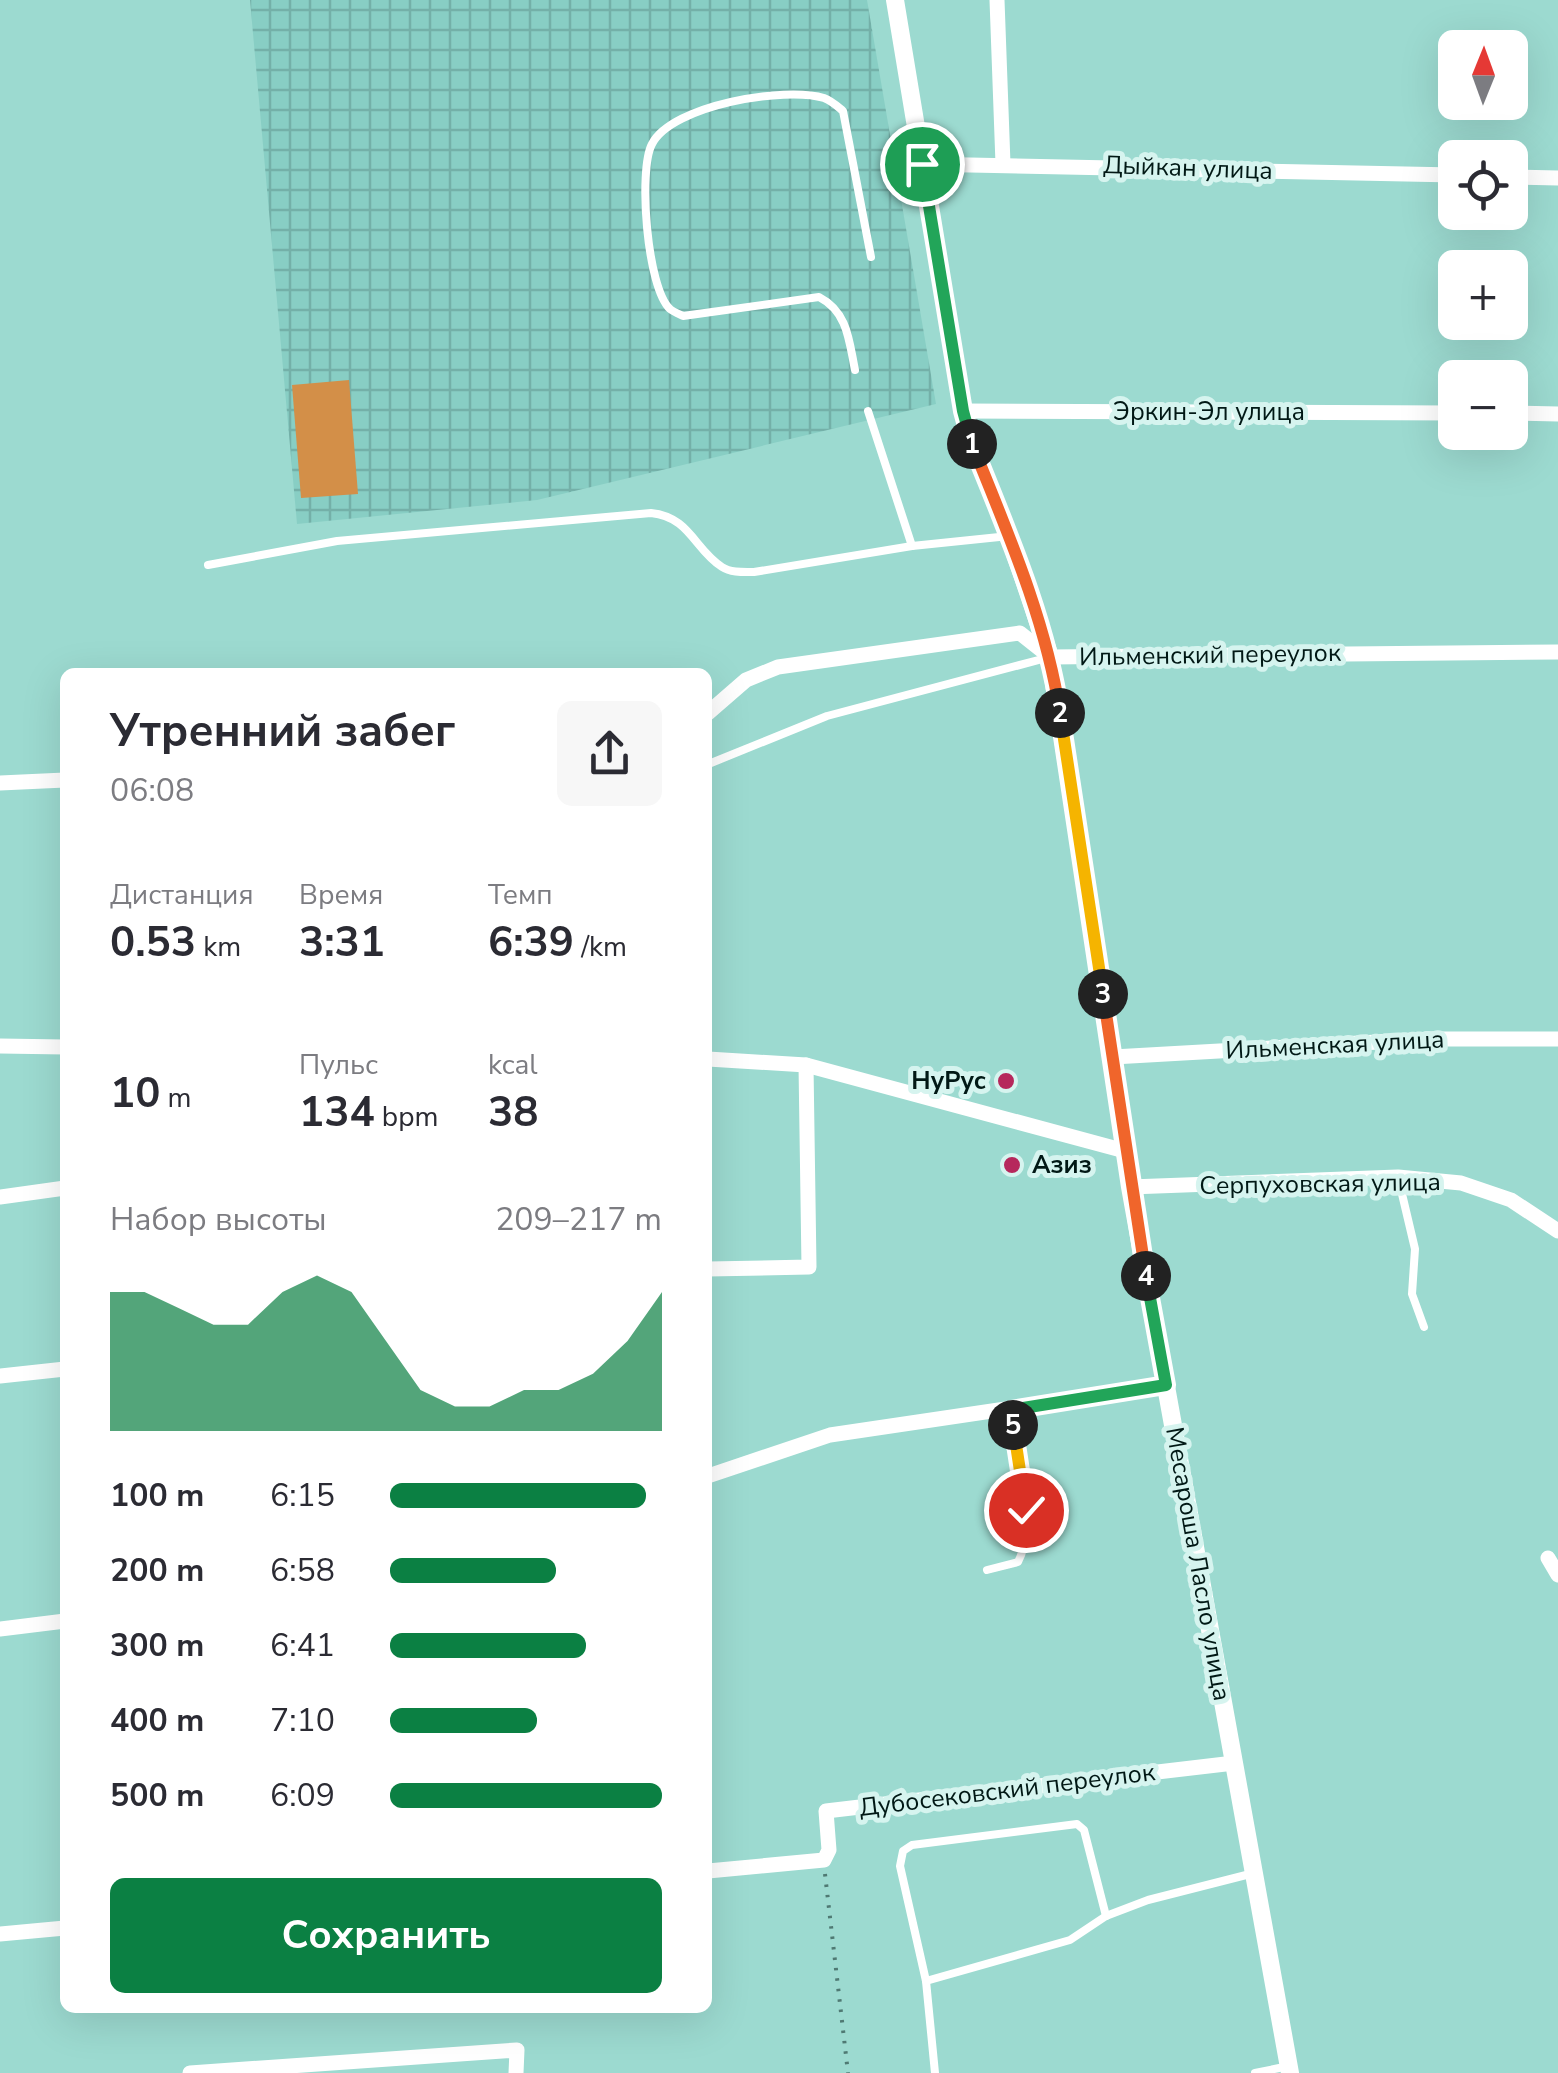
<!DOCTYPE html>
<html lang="ru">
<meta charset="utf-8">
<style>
:root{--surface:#fff;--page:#f7f7f7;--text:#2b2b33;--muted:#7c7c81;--accent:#0b8043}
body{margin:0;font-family:"Nunito Sans",sans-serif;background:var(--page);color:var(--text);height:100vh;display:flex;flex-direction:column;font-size:38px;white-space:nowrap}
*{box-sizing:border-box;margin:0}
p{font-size:32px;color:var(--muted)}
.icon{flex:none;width:55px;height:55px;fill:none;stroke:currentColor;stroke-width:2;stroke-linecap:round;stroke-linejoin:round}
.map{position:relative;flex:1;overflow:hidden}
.sheet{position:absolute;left:60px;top:668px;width:652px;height:1345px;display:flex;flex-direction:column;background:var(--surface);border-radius:15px;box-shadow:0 10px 40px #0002}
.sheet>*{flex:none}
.needle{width:65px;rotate:1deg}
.controls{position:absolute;left:1438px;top:30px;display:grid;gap:20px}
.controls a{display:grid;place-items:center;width:90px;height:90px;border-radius:15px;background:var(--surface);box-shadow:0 10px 40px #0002;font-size:50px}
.pin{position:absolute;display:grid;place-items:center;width:85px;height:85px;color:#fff;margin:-42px;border:5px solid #fff;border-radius:50%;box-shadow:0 2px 10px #0007}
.km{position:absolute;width:50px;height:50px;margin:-25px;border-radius:50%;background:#222;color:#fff;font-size:28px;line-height:50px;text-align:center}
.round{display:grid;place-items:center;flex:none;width:105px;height:105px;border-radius:15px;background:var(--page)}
.headline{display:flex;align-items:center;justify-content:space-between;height:170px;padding:0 50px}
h1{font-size:45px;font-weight:700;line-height:75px}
.metrics{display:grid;grid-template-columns:repeat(3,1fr);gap:15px;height:170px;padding:10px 50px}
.metrics div{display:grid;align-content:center}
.metrics b{font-size:42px;font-weight:700}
.metrics small{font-size:28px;font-weight:400}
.metrics p{font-size:28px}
.chart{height:280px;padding:20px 50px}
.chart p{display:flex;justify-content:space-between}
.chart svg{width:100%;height:180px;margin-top:10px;fill:var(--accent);opacity:.7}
.cta{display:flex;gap:20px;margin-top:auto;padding:20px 50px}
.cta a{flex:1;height:115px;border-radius:15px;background:var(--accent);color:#fff;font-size:40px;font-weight:700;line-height:115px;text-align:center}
ul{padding:0 50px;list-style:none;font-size:32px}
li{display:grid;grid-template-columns:160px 120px 1fr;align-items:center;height:75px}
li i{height:25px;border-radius:12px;background:var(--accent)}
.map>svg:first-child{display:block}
.industrial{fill:url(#industrial-grid)}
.garden{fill:#d38f48}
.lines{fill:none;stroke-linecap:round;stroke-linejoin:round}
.path{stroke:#4f7973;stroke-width:4;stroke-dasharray:2.5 8;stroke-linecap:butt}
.service{stroke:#fff;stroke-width:8}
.minor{stroke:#fff;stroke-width:15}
.tertiary{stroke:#fff;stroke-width:18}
.split-1-casing{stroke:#fff;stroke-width:20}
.split-2-casing{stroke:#fff;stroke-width:20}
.split-3-casing{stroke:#fff;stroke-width:20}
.split-4-casing{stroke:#fff;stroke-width:20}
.split-5-casing{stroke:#fff;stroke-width:20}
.split-6-casing{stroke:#fff;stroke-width:20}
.split-1{stroke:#22a559;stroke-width:12}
.split-2{stroke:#f0652b;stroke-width:12}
.split-3{stroke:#f5b400;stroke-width:12}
.split-4{stroke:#f0652b;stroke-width:12}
.split-5{stroke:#22a559;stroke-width:12}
.split-6{stroke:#f5b400;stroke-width:12}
.poi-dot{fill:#b6285c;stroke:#d6f4ef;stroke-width:4}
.labels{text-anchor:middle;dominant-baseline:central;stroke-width:10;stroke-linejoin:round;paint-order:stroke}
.street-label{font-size:25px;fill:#011815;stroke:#d6f4ef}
.poi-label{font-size:25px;font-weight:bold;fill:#011815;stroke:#d6f4ef;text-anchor:end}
</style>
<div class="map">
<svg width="1558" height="2073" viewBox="0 0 1558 2073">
<defs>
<pattern id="industrial-grid" width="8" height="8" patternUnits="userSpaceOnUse" patternTransform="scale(2.5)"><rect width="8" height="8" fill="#88cec4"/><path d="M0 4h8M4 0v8" fill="none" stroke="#74b0a8"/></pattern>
</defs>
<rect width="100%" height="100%" fill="#9cdad0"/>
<polygon class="industrial" points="250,0 867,0 936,404 537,500 297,524"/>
<polygon class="garden" points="349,380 358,494 301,498 292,385"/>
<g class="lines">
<polyline class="path" points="825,1874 848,2073"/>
<g class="service">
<path d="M855,370C849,341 848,312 819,297L683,316C681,315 672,311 670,309C647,288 638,170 652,144C672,105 785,86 824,98C832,101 837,106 843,111L871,257"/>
<polyline points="868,411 912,546"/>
<path d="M208,565L337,541L651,513C690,517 694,549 722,567C731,573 744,572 754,572L912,546L1009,536"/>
<polyline points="711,763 827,716 1050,657"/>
<polyline points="1398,1177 1415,1249 1412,1294 1424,1327"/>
<path d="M987,1570L1018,1562C1038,1524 1018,1452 1011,1410"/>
<polyline points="926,1981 1070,1940 1106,1916 1148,1900 1254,1873"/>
<polyline points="935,2073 926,1981 900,1866 903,1851 912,1845 1077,1824 1084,1830 1106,1916"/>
<polyline points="1255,2073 1289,2066"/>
</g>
<g class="minor">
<polyline points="997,0 1003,164"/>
<polyline points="922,164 1455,175"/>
<polyline points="1510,177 1558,178"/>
<polyline points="963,411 1455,413"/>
<polyline points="1510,413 1558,414"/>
<polyline points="708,713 746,680 778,667 1020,633 1050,657 1558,652"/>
<polyline points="0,783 65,780"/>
<polyline points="0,1046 65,1047"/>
<polyline points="1113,1057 1431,1039 1558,1039"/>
<polyline points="708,1059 806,1065 1125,1151"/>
<polyline points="1130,1187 1398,1177 1461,1183 1511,1200 1558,1231"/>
<polyline points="0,1197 65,1188"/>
<polyline points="708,1269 809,1267 806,1065"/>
<polyline points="0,1376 65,1369"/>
<polyline points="708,1476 830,1435 1167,1385"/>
<polyline points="1548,1558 1558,1575"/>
<polyline points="0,1629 65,1621"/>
<polyline points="708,1871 824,1860 829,1850 826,1811 1234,1763"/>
<polyline points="0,1934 65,1928"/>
<polyline points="190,2073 517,2050 516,2073"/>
</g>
<polyline class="tertiary" points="895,0 963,411 970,438 1009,536 1050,657 1130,1187 1290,2073"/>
</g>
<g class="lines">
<g class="split-1-casing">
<polyline id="split-1" points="922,164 963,411 972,444"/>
</g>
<g class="split-2-casing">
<path id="split-2" d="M972,444C1007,531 1046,620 1060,713"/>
</g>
<g class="split-3-casing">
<polyline id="split-3" points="1060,713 1103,994"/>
</g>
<g class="split-4-casing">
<polyline id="split-4" points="1103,994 1146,1276"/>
</g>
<g class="split-5-casing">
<polyline id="split-5" points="1013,1425 1011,1410 1166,1385 1146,1276"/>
</g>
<g class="split-6-casing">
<polyline id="split-6" points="1013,1425 1026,1510"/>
</g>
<use href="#split-1" class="split-1"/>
<use href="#split-2" class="split-2"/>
<use href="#split-3" class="split-3"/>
<use href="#split-4" class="split-4"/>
<use href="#split-5" class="split-5"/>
<use href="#split-6" class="split-6"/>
</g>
<g class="poi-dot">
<circle cx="1006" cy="1081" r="10"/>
<circle cx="1012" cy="1165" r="10"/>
</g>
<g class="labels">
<g class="street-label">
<text transform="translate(1188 168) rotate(2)">Дыйкан улица</text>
<text x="1209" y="412">Эркин-Эл улица</text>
<text transform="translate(1210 655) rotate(-1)">Ильменский переулок</text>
<text transform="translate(1335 1045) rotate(-3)">Ильменская улица</text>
<text transform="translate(1320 1184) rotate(-1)">Серпуховская улица</text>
<text transform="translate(1198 1564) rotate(80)">Месароша Ласло улица</text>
<text transform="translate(1007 1790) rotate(-7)">Дубосековский переулок</text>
</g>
<g class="poi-label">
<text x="986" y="1081">НуРус</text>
<text x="1032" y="1165" text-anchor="start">Азиз</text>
</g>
</g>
</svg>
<div class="controls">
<a><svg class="needle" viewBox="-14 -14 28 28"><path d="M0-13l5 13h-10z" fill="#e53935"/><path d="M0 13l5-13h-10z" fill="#7c7c81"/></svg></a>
<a><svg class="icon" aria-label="locate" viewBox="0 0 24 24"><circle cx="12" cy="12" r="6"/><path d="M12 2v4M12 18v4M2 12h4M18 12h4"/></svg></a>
<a>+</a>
<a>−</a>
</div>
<div class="pin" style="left:922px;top:164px;background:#1e9e55"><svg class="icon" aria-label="arrive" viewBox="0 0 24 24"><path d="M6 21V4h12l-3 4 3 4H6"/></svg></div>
<div class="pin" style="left:1026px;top:1510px;background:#d93025"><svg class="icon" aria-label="check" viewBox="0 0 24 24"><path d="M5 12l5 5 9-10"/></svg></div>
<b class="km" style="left:972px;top:444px">1</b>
<b class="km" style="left:1060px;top:713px">2</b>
<b class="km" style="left:1103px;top:994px">3</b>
<b class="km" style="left:1146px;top:1276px">4</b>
<b class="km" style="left:1013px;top:1425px">5</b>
<section class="sheet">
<div class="headline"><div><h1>Утренний забег</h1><p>06:08</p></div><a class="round"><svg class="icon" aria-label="share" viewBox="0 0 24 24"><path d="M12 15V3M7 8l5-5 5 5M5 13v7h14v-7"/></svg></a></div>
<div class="metrics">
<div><p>Дистанция</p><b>0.53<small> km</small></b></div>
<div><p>Время</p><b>3:31</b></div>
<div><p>Темп</p><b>6:39<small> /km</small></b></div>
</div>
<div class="metrics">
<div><b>10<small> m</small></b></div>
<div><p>Пульс</p><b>134<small> bpm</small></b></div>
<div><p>kcal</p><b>38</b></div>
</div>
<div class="chart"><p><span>Набор высоты</span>209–217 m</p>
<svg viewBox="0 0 160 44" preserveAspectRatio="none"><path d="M0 44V10L10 10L20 14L30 18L40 18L50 10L60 6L70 10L80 22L90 34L100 38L110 38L120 34L130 34L140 30L150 22L160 10V44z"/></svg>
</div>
<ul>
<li><b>100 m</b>6:15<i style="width:94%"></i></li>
<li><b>200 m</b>6:58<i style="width:61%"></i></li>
<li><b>300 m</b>6:41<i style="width:72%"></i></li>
<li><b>400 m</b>7:10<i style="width:54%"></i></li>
<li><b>500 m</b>6:09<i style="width:100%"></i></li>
</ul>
<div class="cta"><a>Сохранить</a></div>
</section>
</div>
